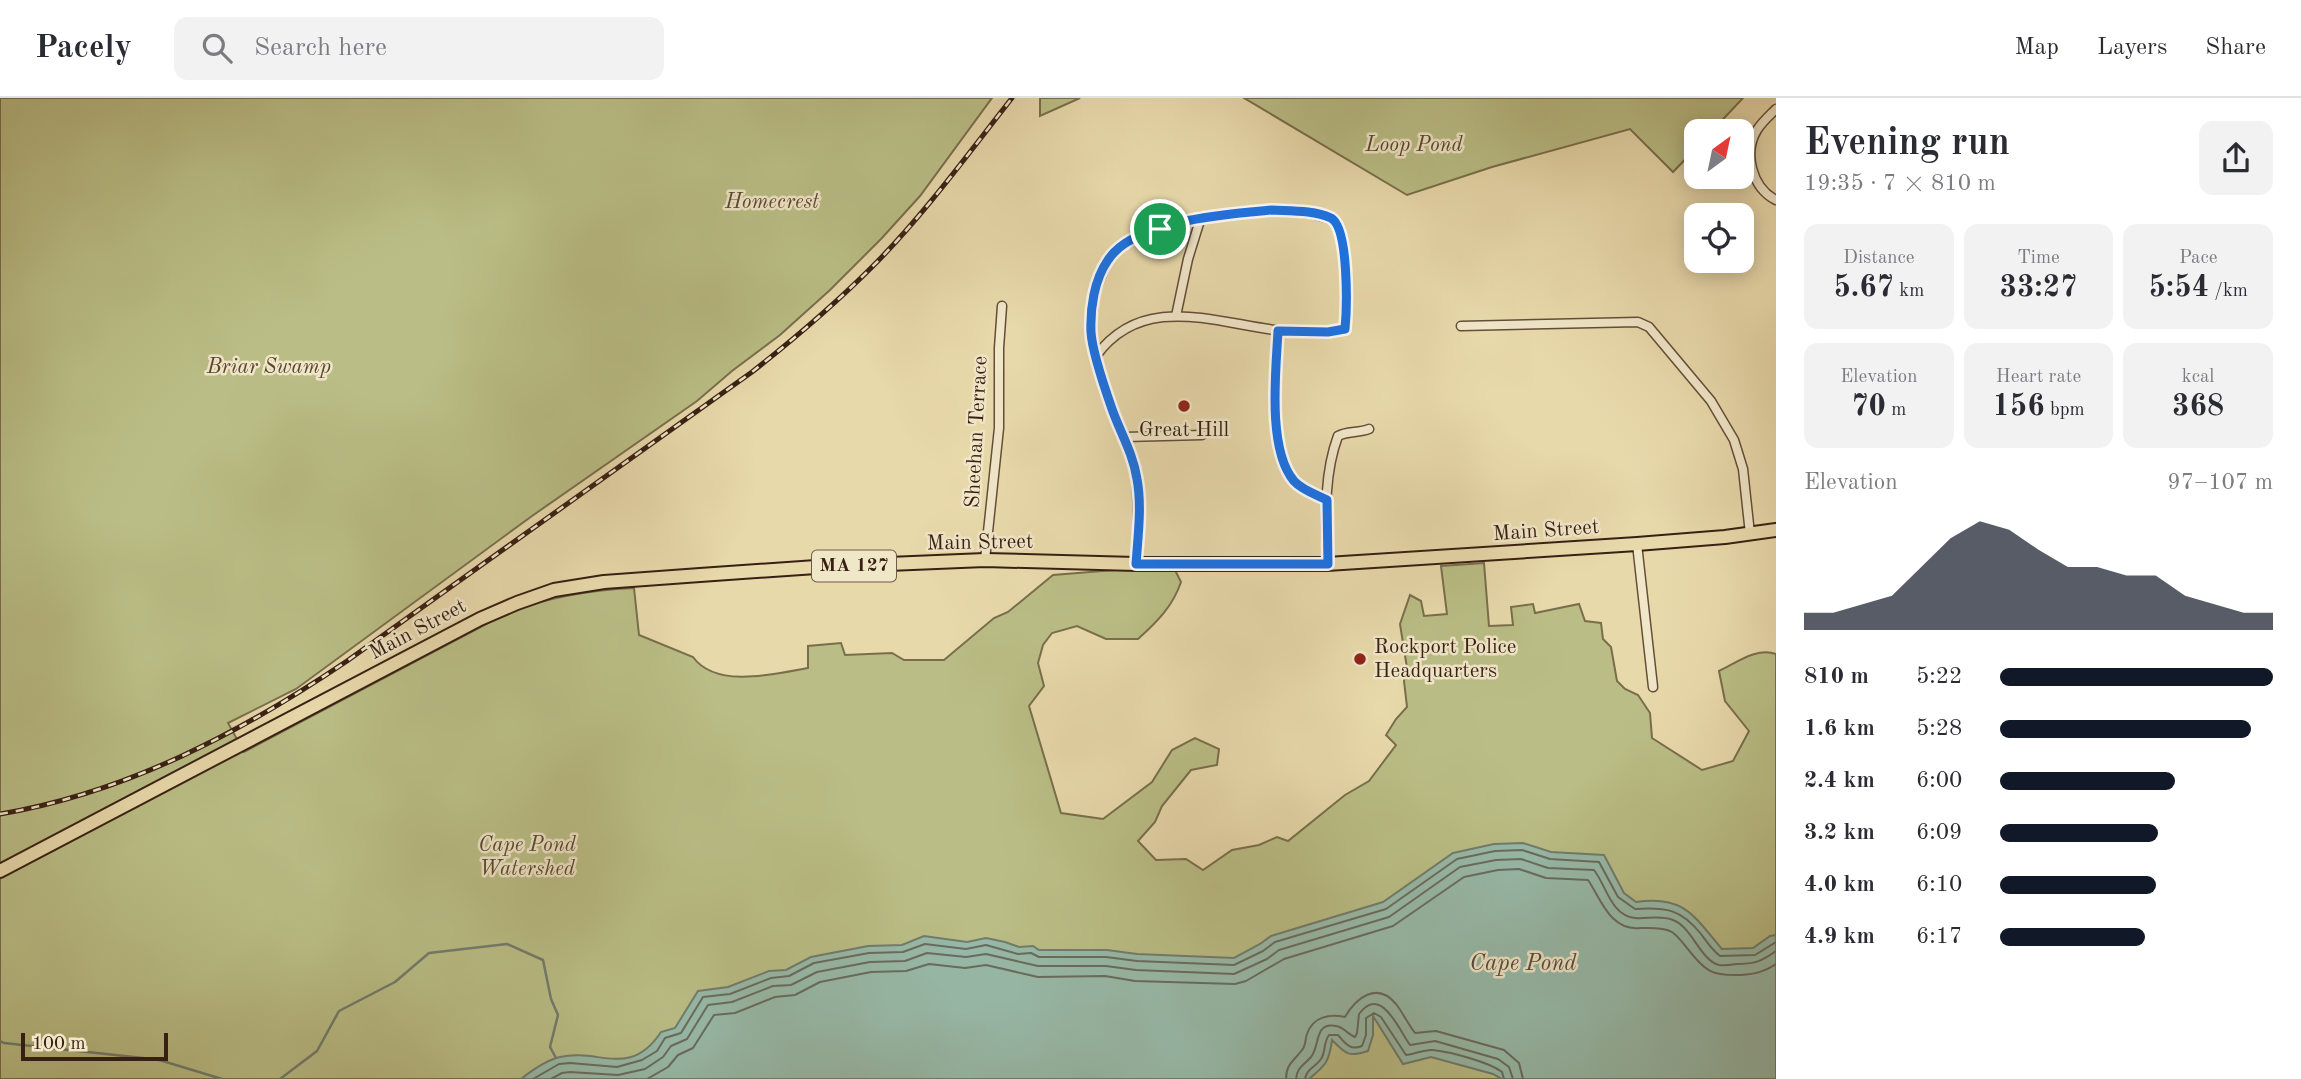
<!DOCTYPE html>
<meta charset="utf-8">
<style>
:root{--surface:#fff;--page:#f2f2f3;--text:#2b2b33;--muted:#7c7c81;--line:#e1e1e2;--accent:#111827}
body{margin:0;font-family:"Old Standard TT",serif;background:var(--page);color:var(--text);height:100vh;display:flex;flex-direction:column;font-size:26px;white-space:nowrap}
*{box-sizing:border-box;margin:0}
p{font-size:23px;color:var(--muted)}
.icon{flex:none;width:38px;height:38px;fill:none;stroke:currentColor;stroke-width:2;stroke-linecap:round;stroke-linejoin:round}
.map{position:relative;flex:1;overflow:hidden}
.sheet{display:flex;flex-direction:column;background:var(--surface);width:525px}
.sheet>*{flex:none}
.needle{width:46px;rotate:33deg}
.controls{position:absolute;left:1684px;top:21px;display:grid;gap:14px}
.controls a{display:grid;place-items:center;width:70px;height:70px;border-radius:14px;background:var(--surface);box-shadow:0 4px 18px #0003;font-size:35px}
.scale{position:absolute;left:21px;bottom:18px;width:147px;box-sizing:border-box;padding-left:7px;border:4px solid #381f13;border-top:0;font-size:19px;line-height:24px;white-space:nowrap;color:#381f13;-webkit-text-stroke:5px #f0e6c8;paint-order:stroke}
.pin{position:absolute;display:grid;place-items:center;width:60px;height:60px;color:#fff;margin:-30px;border:4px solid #fff;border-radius:50%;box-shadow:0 2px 7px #0007}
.round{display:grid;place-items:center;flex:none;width:74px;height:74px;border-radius:14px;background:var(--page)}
.headline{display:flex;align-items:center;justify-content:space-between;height:119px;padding:0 28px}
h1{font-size:38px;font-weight:700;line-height:52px}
.figures{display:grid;grid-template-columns:repeat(3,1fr);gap:10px;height:119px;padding:7px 28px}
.figures div{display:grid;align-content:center;border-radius:14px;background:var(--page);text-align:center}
.figures b{font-size:30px;font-weight:700}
.figures small{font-size:19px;font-weight:400}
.figures p{font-size:19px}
.chart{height:196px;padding:14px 28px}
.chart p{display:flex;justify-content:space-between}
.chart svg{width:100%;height:126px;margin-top:7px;fill:var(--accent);opacity:.7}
ul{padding:0 28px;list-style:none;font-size:23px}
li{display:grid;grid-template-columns:112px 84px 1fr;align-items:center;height:52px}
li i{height:18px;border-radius:9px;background:var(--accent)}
header{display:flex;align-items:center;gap:42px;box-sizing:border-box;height:98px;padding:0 35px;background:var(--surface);border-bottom:2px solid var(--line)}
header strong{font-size:33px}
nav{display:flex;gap:38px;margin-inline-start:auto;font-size:24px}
.search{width:490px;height:63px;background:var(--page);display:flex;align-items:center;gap:18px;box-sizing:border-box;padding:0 24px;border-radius:14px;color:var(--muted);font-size:26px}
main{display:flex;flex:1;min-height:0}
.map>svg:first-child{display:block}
.green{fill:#babe86;stroke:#796e4c;stroke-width:2}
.water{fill:#97baa9;stroke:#717c6d;stroke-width:2}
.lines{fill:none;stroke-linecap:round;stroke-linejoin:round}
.shore{stroke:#686c5e;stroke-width:2}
.stream{stroke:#717c6d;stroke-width:2.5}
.minor-casing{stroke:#644e39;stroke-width:11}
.primary-casing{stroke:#381f13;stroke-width:16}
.minor{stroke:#f0e6c8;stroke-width:8}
.primary{stroke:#e8d9ab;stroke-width:12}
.rail-casing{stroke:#381f13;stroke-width:5}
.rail{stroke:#f0e6c8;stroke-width:2.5;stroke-dasharray:8;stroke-linecap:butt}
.route-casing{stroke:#fff;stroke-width:14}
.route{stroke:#1a73e8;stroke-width:9}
.poi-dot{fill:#8f2418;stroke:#f0e6c8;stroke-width:2.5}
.labels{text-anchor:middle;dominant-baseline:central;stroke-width:5;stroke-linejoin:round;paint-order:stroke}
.shield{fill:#f0e6c8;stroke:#6f5b49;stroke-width:2}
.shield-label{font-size:19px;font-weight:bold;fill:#381f13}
.park-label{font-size:21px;font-style:italic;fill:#584730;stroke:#f0e6c8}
.poi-label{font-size:21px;fill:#381f13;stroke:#f0e6c8}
.street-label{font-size:21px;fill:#381f13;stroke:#f0e6c8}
.water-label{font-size:23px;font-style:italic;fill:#544e40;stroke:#f0e6c8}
</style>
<header>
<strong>Pacely</strong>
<div class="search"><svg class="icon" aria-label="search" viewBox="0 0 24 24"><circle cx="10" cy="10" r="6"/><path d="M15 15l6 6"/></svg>Search here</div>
<nav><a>Map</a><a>Layers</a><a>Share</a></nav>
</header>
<main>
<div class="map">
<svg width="1776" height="981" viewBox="0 0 1776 981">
<rect width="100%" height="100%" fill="#e8d9ab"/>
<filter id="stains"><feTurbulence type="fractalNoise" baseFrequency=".00286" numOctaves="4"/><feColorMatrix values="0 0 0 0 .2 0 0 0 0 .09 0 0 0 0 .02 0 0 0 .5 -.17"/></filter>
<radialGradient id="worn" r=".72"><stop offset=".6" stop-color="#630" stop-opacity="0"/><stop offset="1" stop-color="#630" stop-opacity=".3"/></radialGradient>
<g class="green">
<path d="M0,0H992L920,98L881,141L830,192L780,237L732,273L697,303L532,418L296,591L228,625L244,654L507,515C548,499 590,492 634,490L639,537L693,559C716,591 775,576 808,570V548L841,545L845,557L892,555L904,562H944L994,520L1008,514L1053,477L1115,472H1175L1181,484C1173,508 1157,524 1138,541H1106L1077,528L1052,535L1043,547L1038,565L1044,588L1029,608L1061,715L1103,721L1152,684L1172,652L1195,640L1219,651L1217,667L1191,672L1162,708L1155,724L1138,743L1156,762L1186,761L1203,772L1232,752L1259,747L1277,739L1288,743L1345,697L1369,683L1396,647L1386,637L1396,621L1407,609L1404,583L1407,570L1400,526L1410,497L1421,503L1424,518L1447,516L1441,468L1484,465L1489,528L1513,527L1511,509L1533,506L1535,515L1579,506L1585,523L1601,525L1603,541L1611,549L1617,583L1625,591L1638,597L1650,615L1652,640L1702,672L1733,663L1749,633L1725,603L1719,573C1736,565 1757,549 1776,556V981H0Z"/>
<polygon points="1040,0 1080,0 1040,18"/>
<polygon points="1244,0 1743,0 1712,33 1696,33 1696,50 1673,74 1630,31 1492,69 1407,97"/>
</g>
<path class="water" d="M1523,745L1551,754L1604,757L1624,795L1636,804C1684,797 1694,818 1722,851L1753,850L1770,838L1776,837V981H1502L1493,976L1431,959L1403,966L1373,918V937L1368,953C1348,960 1345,955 1332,942C1329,964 1326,967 1309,981H521C531,973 547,962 560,959C599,950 630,981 661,934L675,930L698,893L728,889L769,873L786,872L811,859L868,848L902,847L924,838L967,844L986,840L1005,844L1019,849L1033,848L1039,852H1107L1137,856L1234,860L1260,846L1271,838L1383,804L1453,755L1494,746Z"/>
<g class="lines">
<g class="shore">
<path d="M533,981L559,966L570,965L617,969L642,962L657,953L665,940L681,935L703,899L730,896L771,880L789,878L814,865L869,855L903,854L925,846L966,851L986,847L1018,856L1031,855L1039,859H1106L1137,863L1234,867L1263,853L1275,844L1386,811L1457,761L1495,753L1522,752L1550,761L1599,764L1618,799L1635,811C1666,809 1681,811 1701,836C1707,844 1712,852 1720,858L1755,857L1776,844"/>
<path d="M551,981L562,975L570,974L618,977L645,971L663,959L671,948L687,941L708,907L732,904L773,888L791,887L817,874L870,864L905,863L927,855L966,859L986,856L1038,868H1106L1136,872L1234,876L1267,861L1279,852L1389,819L1460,769L1496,762L1521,761L1548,770L1594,772C1606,787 1611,818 1635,820C1647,821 1661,817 1673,822C1692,829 1701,863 1719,867C1725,868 1731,867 1736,866C1755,866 1760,864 1776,853"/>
<path d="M647,981L668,969L678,957L693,950L714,917L735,915L775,899L795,897L820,884L871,874L906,873L929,866L965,870L986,867L1038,879L1105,878L1135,883L1235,886L1246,883L1284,861L1393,828L1464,779L1498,772L1519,771L1546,780L1588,782C1601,801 1610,833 1640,830C1650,830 1664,829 1672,834C1678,838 1682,844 1687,850C1706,873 1710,878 1741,877C1755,876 1764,874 1776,866"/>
<path d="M1286,981C1286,966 1294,963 1302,952C1306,948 1305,941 1307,936C1313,918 1330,916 1345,919C1356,900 1377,883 1396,906C1403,915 1408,926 1415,935L1436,933L1504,952L1519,965L1523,981"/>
<path d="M1296,981C1297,969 1304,967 1311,959C1320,949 1314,923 1336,928C1344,929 1348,937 1355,939L1357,935L1359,916C1381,886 1399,932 1410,947L1435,943L1498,961L1509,969L1513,981"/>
<path d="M1305,981C1307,970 1315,970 1321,961C1326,954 1323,945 1329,937H1338C1345,945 1350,953 1362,948L1366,937V920L1374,915L1381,919L1406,957C1415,956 1425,951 1433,952C1451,954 1489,964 1502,974L1504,981"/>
</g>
<g class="stream">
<polyline points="0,943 4,945 143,960"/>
<polyline points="156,961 222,981"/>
<polyline points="280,981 317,953 339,913 395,884 429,855 507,846 543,862 551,901 558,917 550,949 556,960"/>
</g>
<g class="minor-casing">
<g id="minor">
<path d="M1776,11C1769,18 1762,24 1757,32C1743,55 1752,90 1776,102"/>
<path d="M1272,112L1309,115L1334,122C1348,150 1347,199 1345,231C1323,235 1298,235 1275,232C1213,224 1142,195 1096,258L1091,236L1094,196L1108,161L1120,149L1135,139L1201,119Z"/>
<polyline points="1176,218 1188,161 1201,119"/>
<polyline points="1461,228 1638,224 1649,229 1711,303 1734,342 1743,371 1750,436"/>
<path d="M1278,233C1276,272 1266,351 1294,383C1302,392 1317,397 1327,402"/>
<polyline points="1096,258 1112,312 1125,339 1137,381 1138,433 1136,466"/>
<polyline points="1125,339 1202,337"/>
<polyline points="1637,446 1653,589"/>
<polyline points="985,462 999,330 999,250 1002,208"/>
<path d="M1327,466C1326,423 1323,378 1338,338C1346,333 1359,335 1369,331"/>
</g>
</g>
<g class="primary-casing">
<polyline id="primary" points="0,773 480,521 517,505 554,492 604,484 700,477 816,469 985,462 1136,466 1327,466 1637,446 1725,439 1776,432"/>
</g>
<use href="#minor" class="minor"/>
<use href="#primary" class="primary"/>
<g class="rail-casing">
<path id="rail" d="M0,716C126,695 242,634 347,563L752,274C794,241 834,207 872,169C923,118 968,56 1012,0"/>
</g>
<use href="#rail" class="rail"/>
</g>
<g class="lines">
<g class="route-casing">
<path id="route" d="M1272,112C1290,113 1314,112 1331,120C1349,130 1347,210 1345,231L1328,234L1278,233C1276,272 1267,351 1294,383C1302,392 1317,397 1327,402L1328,466H1136C1138,438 1142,408 1137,381C1133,355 1120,334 1112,311C1105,291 1092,254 1091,234C1090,211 1094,182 1108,162C1134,122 1228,116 1272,112Z"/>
</g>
<use href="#route" class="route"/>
</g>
<g class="poi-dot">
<circle cx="1184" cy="308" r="7"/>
<circle cx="1360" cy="561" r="7"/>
</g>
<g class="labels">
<rect class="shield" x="812" y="452.5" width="84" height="31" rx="5"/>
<g class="shield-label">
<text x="854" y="468">MA 127</text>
</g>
<g class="park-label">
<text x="1414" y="47">Loop Pond</text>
<text x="772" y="104">Homecrest</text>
<text x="269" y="269">Briar Swamp</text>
<text x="527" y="747">Cape Pond<tspan x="527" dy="24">Watershed</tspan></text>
</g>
<g class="poi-label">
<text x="1184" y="332">Great Hill</text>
<text x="1374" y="549" text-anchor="start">Rockport Police<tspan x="1374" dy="24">Headquarters</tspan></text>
</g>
<g class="street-label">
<text transform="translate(977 334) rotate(-87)">Sheehan Terrace</text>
<text transform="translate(1546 433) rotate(-4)">Main Street</text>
<text transform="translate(980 445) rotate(-1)">Main Street</text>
<text transform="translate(418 532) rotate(-28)">Main Street</text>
</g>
<g class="water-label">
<text x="1523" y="865">Cape Pond</text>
</g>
</g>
<rect width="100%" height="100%" filter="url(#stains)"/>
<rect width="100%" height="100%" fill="url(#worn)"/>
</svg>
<div class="controls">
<a><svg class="needle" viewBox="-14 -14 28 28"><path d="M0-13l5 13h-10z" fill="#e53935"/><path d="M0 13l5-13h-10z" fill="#7c7c81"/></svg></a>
<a><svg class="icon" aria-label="locate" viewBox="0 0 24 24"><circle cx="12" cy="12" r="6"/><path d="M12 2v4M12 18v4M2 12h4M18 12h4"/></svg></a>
</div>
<div class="scale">100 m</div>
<div class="pin" style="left:1160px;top:131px;background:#1e9e55"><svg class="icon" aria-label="arrive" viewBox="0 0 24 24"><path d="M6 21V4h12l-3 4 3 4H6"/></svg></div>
</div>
<section class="sheet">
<div class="headline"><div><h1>Evening run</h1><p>19:35 · 7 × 810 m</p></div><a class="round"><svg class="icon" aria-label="share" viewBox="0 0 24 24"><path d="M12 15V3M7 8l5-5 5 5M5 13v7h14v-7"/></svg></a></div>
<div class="figures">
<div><p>Distance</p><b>5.67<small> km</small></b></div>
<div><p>Time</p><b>33:27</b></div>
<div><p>Pace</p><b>5:54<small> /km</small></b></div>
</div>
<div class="figures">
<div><p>Elevation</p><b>70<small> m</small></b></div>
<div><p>Heart rate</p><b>156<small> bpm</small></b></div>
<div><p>kcal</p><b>368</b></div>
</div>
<div class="chart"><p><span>Elevation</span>97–107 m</p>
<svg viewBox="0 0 160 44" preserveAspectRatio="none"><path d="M0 44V38L10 38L20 35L30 32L40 22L50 12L60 6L70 9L80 16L90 22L100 22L110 25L120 25L130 32L140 35L150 38L160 38V44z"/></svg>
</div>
<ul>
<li><b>810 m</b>5:22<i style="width:100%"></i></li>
<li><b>1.6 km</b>5:28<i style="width:92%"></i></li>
<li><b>2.4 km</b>6:00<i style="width:64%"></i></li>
<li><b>3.2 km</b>6:09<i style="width:58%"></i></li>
<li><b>4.0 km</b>6:10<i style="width:57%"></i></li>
<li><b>4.9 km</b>6:17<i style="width:53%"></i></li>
</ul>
</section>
</main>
